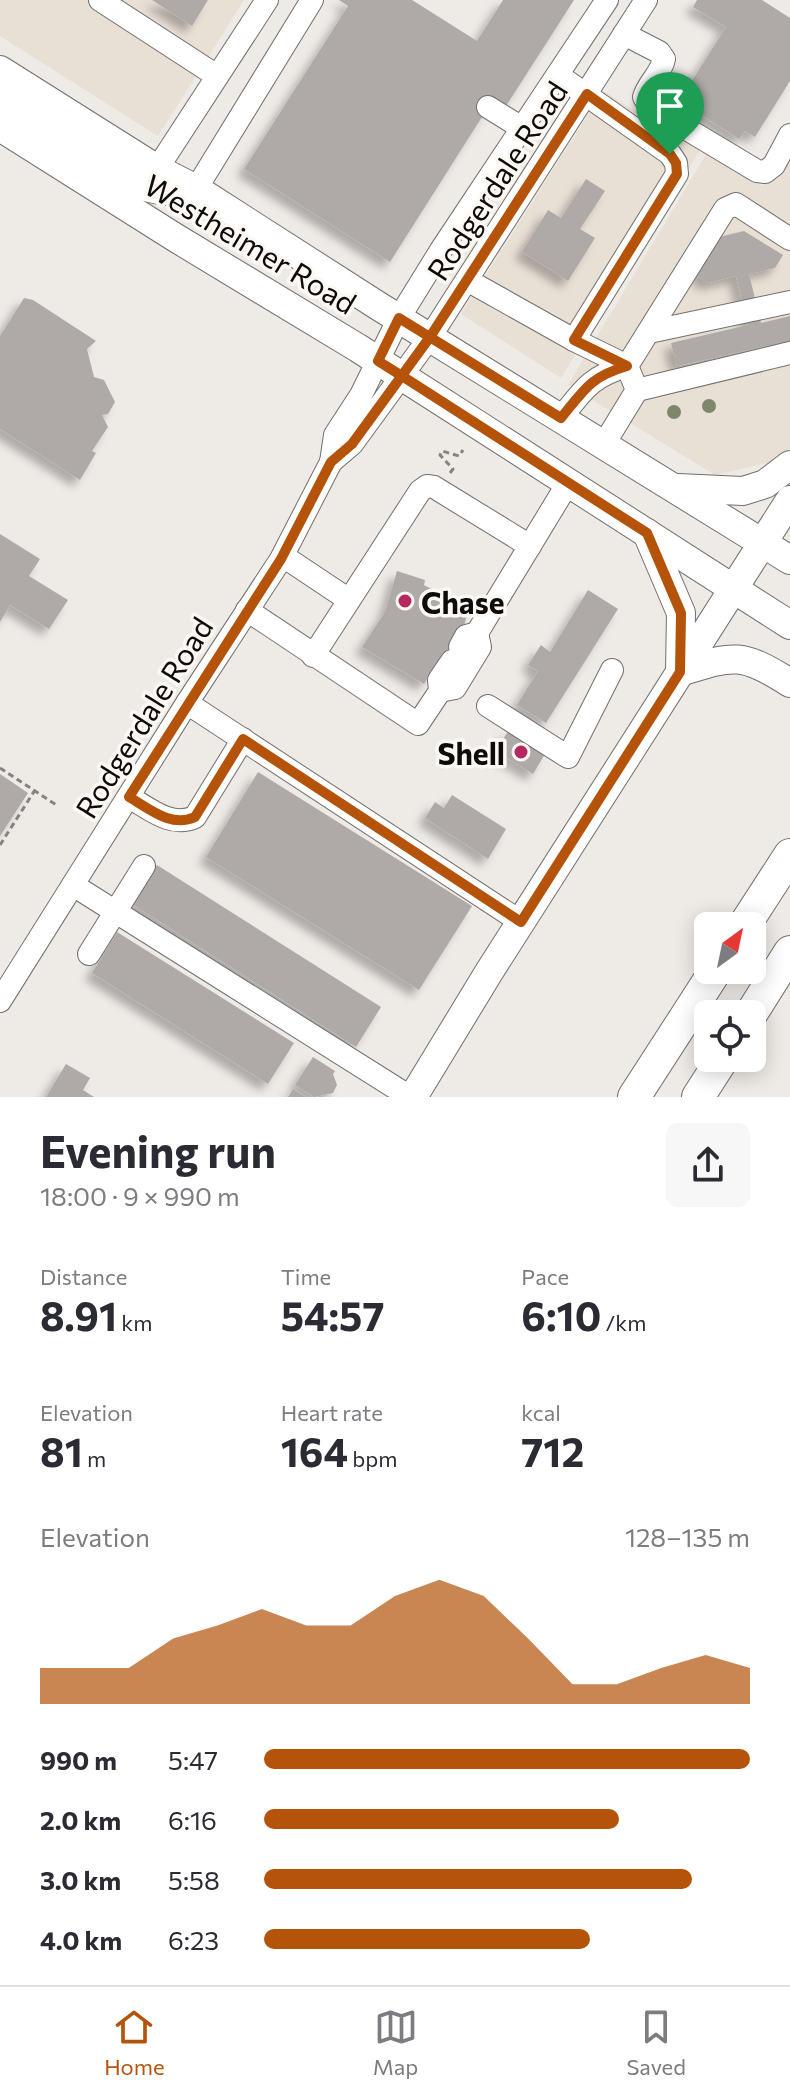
<!DOCTYPE html>
<meta charset="utf-8">
<style>
:root{--surface:#fff;--page:#f7f7f7;--text:#2b2b33;--muted:#7c7c81;--line:#e1e1e2;--accent:#b45309}
body{margin:0;font-family:Commissioner,sans-serif;background:var(--page);color:var(--text);height:100vh;display:flex;flex-direction:column;font-size:30px;white-space:nowrap}
*{box-sizing:border-box;margin:0}
p{font-size:26px;color:var(--muted)}
.icon{flex:none;width:44px;height:44px;fill:none;stroke:currentColor;stroke-width:2;stroke-linecap:round;stroke-linejoin:round}
.map{position:relative;height:1097px;overflow:hidden}
.details{display:flex;flex-direction:column;background:var(--surface);flex:1}
.details>*{flex:none}
.needle{width:52px;rotate:33deg}
.controls{position:absolute;left:694px;top:912px;display:grid;gap:16px}
.controls a{display:grid;place-items:center;width:72px;height:72px;border-radius:12px;background:var(--surface);box-shadow:0 4px 20px #0003;font-size:40px}
.pin{position:absolute;display:grid;place-items:center;width:68px;height:68px;color:#fff;margin:-82px -34px;border-radius:50% 50% 50% 0;rotate:-45deg;box-shadow:0 0 8px #0007}
.pin .icon{rotate:45deg}
.round{display:grid;place-items:center;flex:none;width:84px;height:84px;border-radius:12px;background:var(--page)}
.headline{display:flex;align-items:center;justify-content:space-between;height:136px;padding:0 40px}
h1{font-size:44px;font-weight:700;line-height:60px}
.stats{display:grid;grid-template-columns:repeat(3,1fr);gap:12px;height:136px;padding:8px 40px}
.stats div{display:grid;align-content:center}
.stats b{font-size:40px;font-weight:700}
.stats small{font-size:22px;font-weight:400}
.stats p{font-size:22px}
.chart{height:224px;padding:16px 40px}
.chart p{display:flex;justify-content:space-between}
.chart svg{width:100%;height:144px;margin-top:8px;fill:var(--accent);opacity:.7}
ul{padding:0 40px;list-style:none;font-size:26px}
li{display:grid;grid-template-columns:128px 96px 1fr;align-items:center;height:60px}
li i{height:20px;border-radius:10px;background:var(--accent)}
.menu{display:flex;justify-content:space-around;align-items:center;height:112px;border-top:2px solid var(--line);background:var(--surface);font-size:22px;color:var(--muted)}
.menu a{display:grid;justify-items:center;gap:4px}
.menu .current{color:var(--accent)}
.map>svg:first-child{display:block}
.built{fill:#e8dfd5}
.building{fill:#afaaa7;filter:url(#shadow)}
.lines{fill:none;stroke-linecap:round;stroke-linejoin:round}
.minor-casing{stroke:#726f6c;stroke-width:24}
.major-casing{stroke:#726f6c;stroke-width:30}
.highway-casing{stroke:#726f6c;stroke-width:34}
.path{stroke:#85827f;stroke-width:3;stroke-dasharray:6 4;stroke-linecap:butt}
.minor{stroke:#fff;stroke-width:22}
.major{stroke:#fff;stroke-width:28}
.highway{stroke:#fff;stroke-width:32}
.tree{fill:#7e866c}
.route-casing{stroke:#fff;stroke-width:16}
.route{stroke:#b45309;stroke-width:10}
.poi-dot{fill:#b6295f;stroke:#fcf8f4;stroke-width:3}
.labels{text-anchor:middle;dominant-baseline:central;stroke-width:7;stroke-linejoin:round;paint-order:stroke}
.street-label{font-size:30px;fill:#0d0c0a;stroke:#fcf8f4}
.poi-label{font-size:30px;font-weight:bold;fill:#0d0c0a;stroke:#fcf8f4;text-anchor:start}
</style>
<div class="map">
<svg width="790" height="1097" viewBox="0 0 790 1097">
<defs>
<filter id="shadow"><feDropShadow dx="-7" dy="7" stdDeviation="4" flood-color="#0004"/></filter>
</defs>
<rect width="100%" height="100%" fill="#eeeae6"/>
<g class="built">
<polygon points="0,0 244,0 158,136 0,36"/>
<polygon points="603,91 700,150 561,378 461,314"/>
<polygon points="790,142 790,448 771,462 715,475 568,385 707,153 763,186"/>
</g>
<g class="building">
<polygon points="152,0 208,0 192,26"/>
<polygon points="339,0 412,0 477,41 503,0 574,0 506,106 494,98 390,262 244,169 348,6"/>
<polygon points="697,0 762,0 790,18 790,81 755,137 745,131 739,139 679,101 726,27 693,7"/>
<polygon points="586,179 605,191 580,229 595,238 568,281 522,252 548,210 561,218"/>
<polygon points="744,231 783,255 775,268 749,274 761,323 790,316 790,341 677,366 671,343 748,325 736,276 708,283 696,275 719,237"/>
<polygon points="24,298 33,300 96,341 87,349 94,377 104,380 115,402 108,414 102,415 108,427 92,451 96,453 80,480 0,429 0,336"/>
<polygon points="0,534 40,559 29,576 68,600 49,629 10,605 0,622"/>
<polygon points="397,571 425,580 424,585 439,593 441,602 468,612 463,629 465,670 443,655 424,684 362,647 385,612"/>
<polygon points="588,590 618,609 546,723 517,705 538,671 528,665 541,645 550,652"/>
<polygon points="508,731 545,754 533,774 496,751"/>
<polygon points="258,772 472,906 419,990 206,857"/>
<polygon points="0,774 28,793 0,836"/>
<polygon points="452,795 506,829 488,859 425,818 435,802 444,808"/>
<polygon points="157,865 381,1007 356,1047 132,904"/>
<polygon points="117,932 294,1043 268,1084 92,973"/>
<polygon points="313,1057 335,1071 333,1074 337,1085 333,1093 314,1097 295,1085"/>
<polygon points="66,1064 90,1078 83,1090 94,1097 46,1097"/>
<polygon points="293,1089 306,1097 288,1097"/>
</g>
<g class="lines">
<g class="minor-casing">
<g id="minor">
<polyline points="100,0 217,76"/>
<path d="M624,34L659,52L664,59C661,74 648,83 644,97L650,107L757,171L765,172L774,165L790,135"/>
<polyline points="488,107 522,128"/>
<polyline points="157,169 267,0"/>
<polyline points="196,189 312,0"/>
<polyline points="467,280 574,340 677,174 676,163 670,154 558,75"/>
<polyline points="649,332 790,302"/>
<polyline points="574,340 627,366 637,390 604,444"/>
<polyline points="637,390 790,353"/>
<path d="M561,418C584,389 590,377 627,366L725,209L736,204L790,239"/>
<polyline points="331,462 352,444 430,337 646,0"/>
<polyline points="283,556 349,600"/>
<polyline points="247,610 418,724 440,691 439,680 452,661"/>
<polyline points="460,647 466,636 477,633 568,483"/>
<polyline points="313,656 420,491 427,486 434,487 530,546"/>
<polyline points="440,691 455,688 480,647 477,633"/>
<polyline points="187,703 521,922"/>
<polyline points="488,706 568,757 612,670"/>
<path d="M129,797C150,809 171,828 195,817L243,739"/>
<polyline points="73,885 410,1097"/>
<polyline points="89,954 144,866"/>
<polyline points="0,1001 187,703 281,559 331,462 335,435 361,395 399,318 441,250 607,0"/>
</g>
</g>
<g class="major-casing">
<g id="major">
<polyline points="0,70 157,169 196,189 380,307 790,560"/>
<polyline points="0,98 137,185 163,191 193,189"/>
<polyline points="0,127 176,238 358,348 790,625"/>
<polyline points="678,488 743,491 765,484 790,465"/>
<path d="M647,533L681,613L680,672C734,655 741,652 790,683"/>
<polyline points="413,1097 489,972 790,500"/>
</g>
</g>
<g class="highway-casing">
<g id="highway">
<polyline points="744,926 790,855"/>
<polyline points="751,1014 790,952"/>
<polyline points="634,1097 716,970"/>
<polyline points="698,1097 723,1058"/>
</g>
</g>
<g class="path">
<polyline points="450,473 453,469 440,455 442,451 459,456 463,450"/>
<polyline points="0,768 58,806"/>
<polyline points="0,845 35,790"/>
</g>
<use href="#minor" class="minor"/>
<use href="#major" class="major"/>
<use href="#highway" class="highway"/>
</g>
<g class="tree">
<circle cx="709" cy="406" r="7"/>
<circle cx="674" cy="412" r="7"/>
</g>
<g class="lines">
<g class="route-casing">
<path id="route" d="M670,154L587,94L430,337L352,444L331,462L281,559L129,797C150,809 171,828 195,817L243,739L521,922L680,672L681,613L647,533L402,376L378,361L399,318L561,418C585,389 590,377 627,366L574,340L677,174L676,163L670,154"/>
</g>
<use href="#route" class="route"/>
</g>
<g class="poi-dot">
<circle cx="405" cy="601" r="8"/>
<circle cx="521" cy="752" r="8"/>
</g>
<g class="labels">
<g class="street-label">
<text transform="translate(496 180) rotate(-57)">Rodgerdale Road</text>
<text transform="translate(251 243) rotate(31)">Westheimer Road</text>
<text transform="translate(143 717) rotate(-58)">Rodgerdale Road</text>
</g>
<g class="poi-label">
<text x="421" y="601">Chase</text>
<text x="505" y="752" text-anchor="end">Shell</text>
</g>
</g>
</svg>
<div class="controls">
<a><svg class="needle" viewBox="-14 -14 28 28"><path d="M0-13l5 13h-10z" fill="#e53935"/><path d="M0 13l5-13h-10z" fill="#7c7c81"/></svg></a>
<a><svg class="icon" aria-label="locate" viewBox="0 0 24 24"><circle cx="12" cy="12" r="6"/><path d="M12 2v4M12 18v4M2 12h4M18 12h4"/></svg></a>
</div>
<div class="pin" style="left:670px;top:154px;background:#1e9e55"><svg class="icon" aria-label="arrive" viewBox="0 0 24 24"><path d="M6 21V4h12l-3 4 3 4H6"/></svg></div>
</div>
<section class="details">
<div class="headline"><div><h1>Evening run</h1><p>18:00 · 9 × 990 m</p></div><a class="round"><svg class="icon" aria-label="share" viewBox="0 0 24 24"><path d="M12 15V3M7 8l5-5 5 5M5 13v7h14v-7"/></svg></a></div>
<div class="stats">
<div><p>Distance</p><b>8.91<small> km</small></b></div>
<div><p>Time</p><b>54:57</b></div>
<div><p>Pace</p><b>6:10<small> /km</small></b></div>
</div>
<div class="stats">
<div><p>Elevation</p><b>81<small> m</small></b></div>
<div><p>Heart rate</p><b>164<small> bpm</small></b></div>
<div><p>kcal</p><b>712</b></div>
</div>
<div class="chart"><p><span>Elevation</span>128–135 m</p>
<svg viewBox="0 0 160 44" preserveAspectRatio="none"><path d="M0 44V33L10 33L20 33L30 24L40 20L50 15L60 20L70 20L80 11L90 6L100 11L110 24L120 38L130 38L140 33L150 29L160 33V44z"/></svg>
</div>
<ul>
<li><b>990 m</b>5:47<i style="width:100%"></i></li>
<li><b>2.0 km</b>6:16<i style="width:73%"></i></li>
<li><b>3.0 km</b>5:58<i style="width:88%"></i></li>
<li><b>4.0 km</b>6:23<i style="width:67%"></i></li>
</ul>
</section>
<nav class="menu">
<a class="current"><svg class="icon" aria-label="home" viewBox="0 0 24 24"><path d="M3 11l9-7 9 7M6 9v11h12V9"/></svg>Home</a>
<a><svg class="icon" aria-label="map" viewBox="0 0 24 24"><path d="M3 6l6-2 6 2 6-2v14l-6 2-6-2-6 2zM9 4v14M15 6v14"/></svg>Map</a>
<a><svg class="icon" aria-label="saved" viewBox="0 0 24 24"><path d="M7 4h10v16l-5-4-5 4z"/></svg>Saved</a>
</nav>
